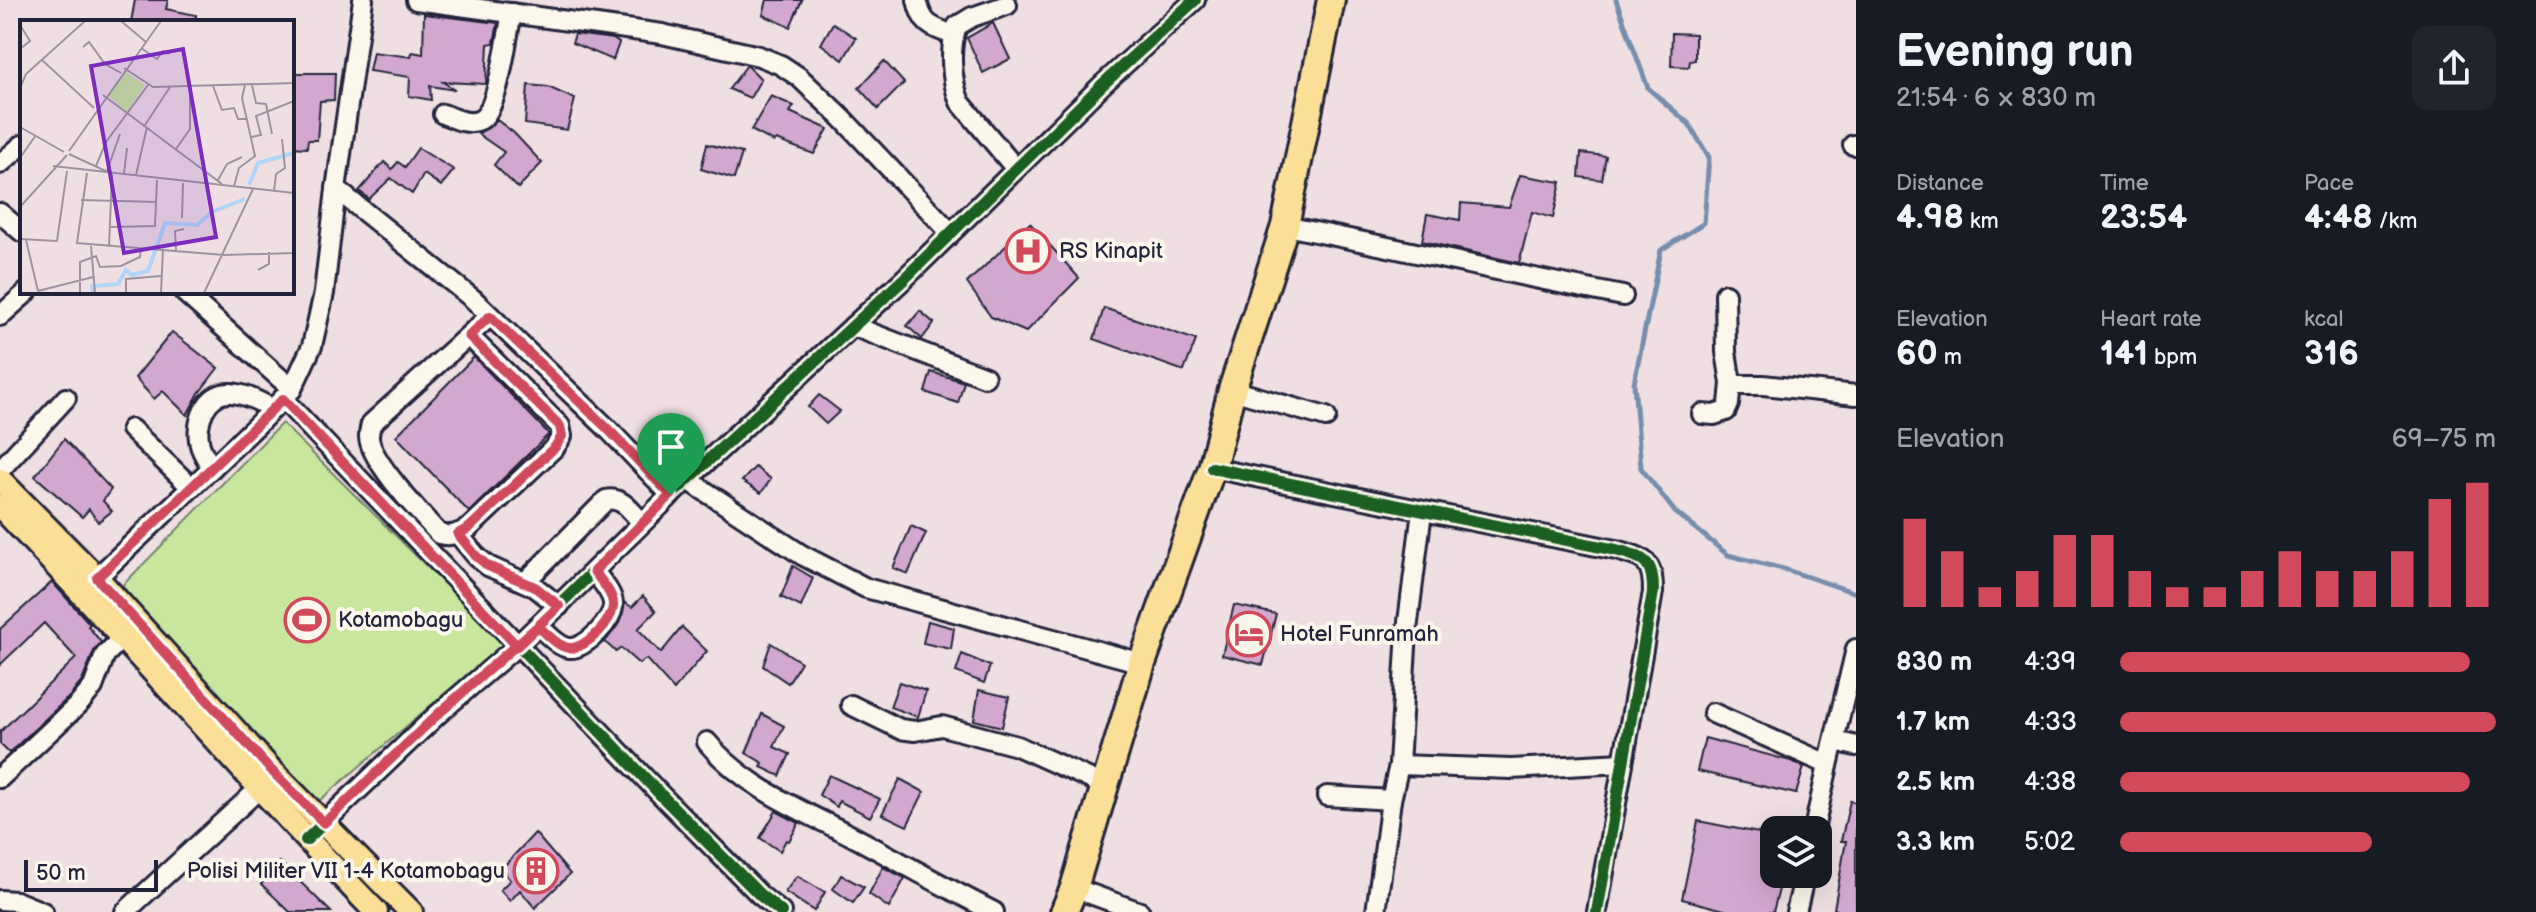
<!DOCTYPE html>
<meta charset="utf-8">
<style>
:root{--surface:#171b24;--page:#20242c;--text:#f1f3f6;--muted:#9ea1a6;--accent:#d1495b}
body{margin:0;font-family:"Balsamiq Sans",sans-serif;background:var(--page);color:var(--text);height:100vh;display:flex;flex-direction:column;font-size:30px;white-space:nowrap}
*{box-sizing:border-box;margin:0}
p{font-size:26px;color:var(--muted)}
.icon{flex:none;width:44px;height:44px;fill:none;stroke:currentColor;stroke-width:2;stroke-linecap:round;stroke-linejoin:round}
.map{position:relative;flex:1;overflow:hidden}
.side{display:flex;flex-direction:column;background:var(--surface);width:680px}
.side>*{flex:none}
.controls{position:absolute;left:1760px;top:816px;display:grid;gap:16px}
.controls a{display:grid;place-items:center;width:72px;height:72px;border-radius:16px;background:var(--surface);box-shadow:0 8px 32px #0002;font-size:40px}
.scale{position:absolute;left:24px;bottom:20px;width:134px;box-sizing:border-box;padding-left:8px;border:4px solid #22223b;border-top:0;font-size:22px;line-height:28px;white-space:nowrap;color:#22223b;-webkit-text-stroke:6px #fbf7ec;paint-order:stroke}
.pin{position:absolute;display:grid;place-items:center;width:68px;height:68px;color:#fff;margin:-82px -34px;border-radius:50% 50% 50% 0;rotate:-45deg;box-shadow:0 0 8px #0007}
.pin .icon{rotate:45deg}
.round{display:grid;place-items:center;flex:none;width:84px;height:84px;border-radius:16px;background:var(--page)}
.head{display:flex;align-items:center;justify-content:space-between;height:136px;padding:0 40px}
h1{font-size:44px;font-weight:700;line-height:60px}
.stats{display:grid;grid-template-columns:repeat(3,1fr);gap:12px;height:136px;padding:8px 40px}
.stats div{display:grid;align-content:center}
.stats b{font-size:34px;font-weight:700}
.stats small{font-size:22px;font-weight:400}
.stats p{font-size:22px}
.chart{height:224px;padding:16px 40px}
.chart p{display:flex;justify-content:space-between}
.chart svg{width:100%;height:144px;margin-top:8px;stroke:var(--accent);stroke-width:6}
ul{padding:0 40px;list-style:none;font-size:26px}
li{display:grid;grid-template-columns:128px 96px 1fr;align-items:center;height:60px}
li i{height:20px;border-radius:10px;background:var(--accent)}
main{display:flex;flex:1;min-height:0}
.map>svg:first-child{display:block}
.green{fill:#c8e69e;stroke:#75846c;stroke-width:2}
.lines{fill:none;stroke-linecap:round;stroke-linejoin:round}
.stream{stroke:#778dad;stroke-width:5}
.building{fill:#d2a8ce;stroke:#22223b;stroke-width:2}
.minor-casing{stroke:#22223b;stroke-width:24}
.major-casing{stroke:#22223b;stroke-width:28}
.highway-casing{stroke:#22223b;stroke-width:32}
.minor{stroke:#fbf7ec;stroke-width:18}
.major{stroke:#fbdf96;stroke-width:22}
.highway{stroke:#fbdf96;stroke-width:26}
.cycleway-casing{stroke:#fbf7ec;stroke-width:17}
.cycleway{stroke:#1b5e20;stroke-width:12}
.route-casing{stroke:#fff;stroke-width:16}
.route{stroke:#d1495b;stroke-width:10}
.labels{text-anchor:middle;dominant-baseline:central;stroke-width:8;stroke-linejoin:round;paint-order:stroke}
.poi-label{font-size:22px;fill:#22223b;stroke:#fbf7ec;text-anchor:start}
.inset-river{fill:none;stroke:#b0d5f9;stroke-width:4}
.inset-road{fill:none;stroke:#9d93a0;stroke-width:2}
.view{fill:#7b2cbf;fill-opacity:0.15;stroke:#7b2cbf;stroke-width:4}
.inset-edge{fill:none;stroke:#22223b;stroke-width:4}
</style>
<main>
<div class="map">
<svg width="1856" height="912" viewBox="0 0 1856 912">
<rect width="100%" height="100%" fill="#efdfe3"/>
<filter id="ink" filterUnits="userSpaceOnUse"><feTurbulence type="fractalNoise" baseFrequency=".0125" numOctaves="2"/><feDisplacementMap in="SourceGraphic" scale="16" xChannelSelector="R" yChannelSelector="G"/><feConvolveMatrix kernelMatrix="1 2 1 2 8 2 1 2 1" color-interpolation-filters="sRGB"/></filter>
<g filter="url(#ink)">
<polygon class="green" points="282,423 504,643 312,807 111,597"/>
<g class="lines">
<polyline class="stream" points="1616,0 1648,88 1689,124 1709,157 1704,223 1661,250 1634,383 1641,468 1675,512 1728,555 1787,570 1856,593"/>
</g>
<g class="building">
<polygon points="135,0 168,0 166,9 196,15 196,22 131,22"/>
<polygon points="767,0 802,0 790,27 763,15"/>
<polygon points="424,14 498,23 494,43 488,44 486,84 443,82 455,90 430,86 431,100 409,96 410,77 369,71 373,52 411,57 412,52 423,54"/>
<polygon points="833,23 856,38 843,60 821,44"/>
<polygon points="993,23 1010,59 983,73 967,38"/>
<polygon points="1672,33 1695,34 1695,60 1690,61 1689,67 1671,66"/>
<polygon points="575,34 613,39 619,43 613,60 572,43"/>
<polygon points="884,61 904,83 878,109 859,88"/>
<polygon points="747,65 761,79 750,98 729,89"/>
<polygon points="292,73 335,73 334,100 320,101 317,140 308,140 307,148 292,147"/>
<polygon points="528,85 548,87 575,99 567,130 525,124"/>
<polygon points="771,96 794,106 790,112 828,129 814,154 776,140 774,142 751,130"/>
<polygon points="497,120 514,133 542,163 518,188 494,165 504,152 478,134"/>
<polygon points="707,144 742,153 734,179 701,169"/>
<polygon points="418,148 454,170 441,186 424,174 412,194 391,178 369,199 359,191 384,162 392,169 398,162 405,167"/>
<polygon points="1581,153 1606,156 1602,180 1579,177"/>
<polygon points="1520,175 1561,182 1553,218 1532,212 1519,263 1422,241 1427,214 1460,220 1461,203 1509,207"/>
<polygon points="1030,223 1079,278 1026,332 991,317 967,283"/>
<polygon points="1104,308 1196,340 1184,371 1094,339"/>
<polygon points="920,311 934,323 922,339 907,326"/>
<polygon points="172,332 218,368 199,393 187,415 163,391 154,399 135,378"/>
<polygon points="474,357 549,434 469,512 396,436"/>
<polygon points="931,372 964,382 958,403 925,392"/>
<polygon points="819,395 840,411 826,424 808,407"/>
<polygon points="64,439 111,489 103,501 112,511 98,522 89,509 82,517 35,476"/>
<polygon points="755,467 771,479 761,493 742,481"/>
<polygon points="911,526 926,533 908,574 893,568"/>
<polygon points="793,566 813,578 801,607 781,597"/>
<polygon points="52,582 90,624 88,626 101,642 94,651 82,681 70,696 9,753 0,744 0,732 76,658 44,623 0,665 0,629"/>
<polygon points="643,596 656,611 638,629 661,653 682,627 707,651 674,690 646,659 639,664 621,648 616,652 605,642 620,622 625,603 632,607"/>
<polygon points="1234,605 1276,614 1263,665 1222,655"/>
<polygon points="928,621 954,628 951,649 923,643"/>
<polygon points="771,643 801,662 788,683 763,666"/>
<polygon points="962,654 990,666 984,683 956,672"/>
<polygon points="899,682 926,691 918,717 890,707"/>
<polygon points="979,690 1009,697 1002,727 974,720"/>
<polygon points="762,714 784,726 774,747 790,754 780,776 761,767 763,763 746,753"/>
<polygon points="1705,738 1791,761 1804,767 1796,794 1697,771"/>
<polygon points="829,775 880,799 870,817 839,801 837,807 819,795"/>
<polygon points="900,779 924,792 907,826 882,814"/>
<polygon points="1850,801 1856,802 1856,912 1842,912 1834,909 1846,841 1841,841"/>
<polygon points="776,811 799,823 789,841 786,840 780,851 760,838"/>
<polygon points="1698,821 1774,836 1774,874 1783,874 1773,912 1732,912 1682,899"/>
<polygon points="535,833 570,874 535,908 520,890 510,901 500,890 510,880 501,869"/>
<polygon points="280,862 331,912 290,912 261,884"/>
<polygon points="883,867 905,878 889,908 869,894"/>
<polygon points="841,875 864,887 853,903 833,889"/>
<polygon points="797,876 825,892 814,911 785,892"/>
</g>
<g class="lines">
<g class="minor-casing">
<g id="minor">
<polyline points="416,0 662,34 759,56 781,65 799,77 842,118 950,232"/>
<path d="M917,0C922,25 931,27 954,35"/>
<path d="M1007,5L972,17L957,26C949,48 951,81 960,102L1016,169"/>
<path d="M443,114C454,118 468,126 480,120C499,111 507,34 512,13"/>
<polyline points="1853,145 1856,145"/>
<polyline points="0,164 22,145"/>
<polyline points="336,189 473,299 608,429 671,495"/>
<polyline points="0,213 22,232"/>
<path d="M1285,226C1398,248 1510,274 1623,296"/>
<polyline points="184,292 292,389"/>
<polyline points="1725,294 1726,352 1731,383 1736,385 1763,385 1856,395"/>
<polyline points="0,316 27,292"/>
<polyline points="853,326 985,377"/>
<path d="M469,336L560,426L562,436L555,447L469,528C458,534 451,537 439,534C422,515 370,461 369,437C369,432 370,428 371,424L490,316"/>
<polyline points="1232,390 1326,417"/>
<polyline points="283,399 661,795 760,895 781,912"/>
<polyline points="1702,414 1714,415 1726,411 1729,404 1731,383"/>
<polyline points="131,429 191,487"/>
<path d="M212,468C208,461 202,453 200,445C194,424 206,391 231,393C246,394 260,402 273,409"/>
<path d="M1212,468L1616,550C1645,558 1653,560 1653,592L1597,912"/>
<polyline points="0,470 66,398"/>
<polyline points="688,480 802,555 866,588 1142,663"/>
<polyline points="458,534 476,556 488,566 535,587 559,606"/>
<path d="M525,582L606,500C622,496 632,512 642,523"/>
<polyline points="87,587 257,425 292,389 312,346 324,293 336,189 363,0"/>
<path d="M538,626C546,632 558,647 569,648C585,650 615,619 613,603C612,592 600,580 594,571"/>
<polyline points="851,705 900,729 915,731 942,726 1017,746 1106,786"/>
<polyline points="1713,713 1827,764"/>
<polyline points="1835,741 1856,746"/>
<path d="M707,742C744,787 801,810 852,836C899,861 946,888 994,912"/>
<polyline points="1399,765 1511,769 1623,763"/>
<polyline points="0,778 79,704 93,687 105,655 122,638"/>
<polyline points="1327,796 1391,800"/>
<path d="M1814,830C1826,769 1842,709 1856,649"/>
<polyline points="313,833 437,715 517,646 671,495 905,278 1102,85 1195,0"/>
<polyline points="1074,888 1140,912"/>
<polyline points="0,900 16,901 43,912"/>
<polyline points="125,912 260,788"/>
<polyline points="1376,912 1391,800 1399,765 1407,630 1422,511"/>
<polyline points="1796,912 1805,874"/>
</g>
</g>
<g class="major-casing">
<g id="major">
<polyline points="0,480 97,578 270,769 411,912"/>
<path d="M0,506C127,640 248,779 376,912"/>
</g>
</g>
<g class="highway-casing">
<polyline id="highway" points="1064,912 1074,888 1142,663 1212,468 1232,390 1285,226 1331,0"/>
</g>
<use href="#minor" class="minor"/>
<use href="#major" class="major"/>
<use href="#highway" class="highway"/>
<g class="cycleway-casing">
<g id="cycleway">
<polyline points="283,399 661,795 760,895 781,912"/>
<path d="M1212,468L1616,550C1645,558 1653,560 1653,592L1597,912"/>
<polyline points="306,840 437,715 517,646 671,495 905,278 1102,85 1195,0"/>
</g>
</g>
<use href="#cycleway" class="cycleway"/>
</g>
</g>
<g class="lines" filter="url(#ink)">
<g class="route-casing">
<path id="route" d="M671,495L608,429L490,316L469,336L560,426L562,436L555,447L469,528L458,534L476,556L488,566L535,587L559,606L517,646L283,399L97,578L270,769L324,823L437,715L538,626C546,633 558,647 569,648C586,649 615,620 613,603C612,592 600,580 594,571L671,495"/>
</g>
<use href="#route" class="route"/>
</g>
<defs>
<g id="hospital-ring" transform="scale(2.3)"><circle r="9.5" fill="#fbf7ec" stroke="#d1495b" stroke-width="1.5"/><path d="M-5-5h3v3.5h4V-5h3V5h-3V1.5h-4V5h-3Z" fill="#d1495b"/></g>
<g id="stadium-ring" transform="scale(2.3)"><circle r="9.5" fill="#fbf7ec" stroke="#d1495b" stroke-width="1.5"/><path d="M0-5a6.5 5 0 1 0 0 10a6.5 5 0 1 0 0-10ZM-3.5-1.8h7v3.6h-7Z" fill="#d1495b"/></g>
<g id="hotel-ring" transform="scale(2.3)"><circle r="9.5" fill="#fbf7ec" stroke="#d1495b" stroke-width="1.5"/><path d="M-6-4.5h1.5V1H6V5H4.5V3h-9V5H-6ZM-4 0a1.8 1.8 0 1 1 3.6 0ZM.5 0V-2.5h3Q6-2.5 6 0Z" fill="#d1495b"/></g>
<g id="building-ring" transform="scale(2.3)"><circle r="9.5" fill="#fbf7ec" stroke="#d1495b" stroke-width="1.5"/><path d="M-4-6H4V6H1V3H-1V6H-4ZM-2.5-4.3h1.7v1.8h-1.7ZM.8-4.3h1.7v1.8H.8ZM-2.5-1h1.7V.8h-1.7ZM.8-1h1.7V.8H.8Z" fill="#d1495b"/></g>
</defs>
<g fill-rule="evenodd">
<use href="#hospital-ring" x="1028" y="251"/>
<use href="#stadium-ring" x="307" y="620"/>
<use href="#hotel-ring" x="1249" y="634"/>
<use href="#building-ring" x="536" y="871"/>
</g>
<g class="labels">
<g class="poi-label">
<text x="1059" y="251">RS Kinapit</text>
<text x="338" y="620">Kotamobagu</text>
<text x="1280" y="634">Hotel Funramah</text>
<text x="505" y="871" text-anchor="end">Polisi Militer VII 1-4 Kotamobagu</text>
</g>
</g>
<g transform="translate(20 20)">
<rect width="274" height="274" fill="#efdfe3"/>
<path d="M105,51L125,65L107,92L87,75Z" fill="#c8e69e"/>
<path class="inset-river" d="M229,165L238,143L274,133M73,273L72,266L98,264L106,250L112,255L128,251L145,203L177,205L192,192L225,179"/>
<path class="inset-road" d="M101,1L126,22M0,5L10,21L0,29M63,27L69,22L85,44L101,53M121,28L137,39L143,31L149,34M22,40L74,88M104,48L133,67L274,63M232,65L236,83L246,84L252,114M193,66L202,90L214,88L218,99H226M0,68L6,54L65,1M83,75L202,164M125,105L150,67M0,107L44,132M231,117L241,115L236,96L274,81M156,129L170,109V66M49,131L141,1M49,134L90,153M0,138L16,115M33,146L274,173M76,146L86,122L128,65M87,151L100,114M67,153L57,223L204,235L274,233M104,153L107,128M116,155L127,107M198,160L207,144L222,137M214,166L219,148L235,136L222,78L225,65M254,171L256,154L265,148L262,119M61,180L137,182M0,187L47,135M162,198L163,163M91,207L135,206L137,160M0,219L37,221L47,151M6,220L18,271M71,226L75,273M89,226L92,154M156,230L155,211L164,209M238,250L249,244V232M18,271L73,257M60,273V242L76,236L80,247L101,246L120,237L121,228M106,273V259L141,256M141,273L143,229M184,273L233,169"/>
<path class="view" d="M163,29L196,217L104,233L71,46Z"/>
<rect width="274" height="274" class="inset-edge"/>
</g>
</svg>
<div class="controls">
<a><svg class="icon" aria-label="layers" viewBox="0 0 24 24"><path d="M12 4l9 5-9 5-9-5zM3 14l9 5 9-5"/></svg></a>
</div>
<div class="scale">50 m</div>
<div class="pin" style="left:671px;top:495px;background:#1e9e55"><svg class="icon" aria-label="arrive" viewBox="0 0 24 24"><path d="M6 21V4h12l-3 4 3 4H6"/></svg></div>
</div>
<section class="side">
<div class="head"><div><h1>Evening run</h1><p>21:54 · 6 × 830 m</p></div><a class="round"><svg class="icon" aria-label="share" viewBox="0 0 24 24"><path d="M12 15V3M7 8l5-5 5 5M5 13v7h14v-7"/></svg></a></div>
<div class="stats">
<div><p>Distance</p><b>4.98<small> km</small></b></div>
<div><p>Time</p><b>23:54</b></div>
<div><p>Pace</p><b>4:48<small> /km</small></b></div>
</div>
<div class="stats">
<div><p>Elevation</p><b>60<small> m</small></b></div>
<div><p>Heart rate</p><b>141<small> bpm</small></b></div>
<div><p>kcal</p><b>316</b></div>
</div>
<div class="chart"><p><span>Elevation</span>69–75 m</p>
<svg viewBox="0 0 160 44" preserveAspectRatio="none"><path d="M5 44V17M15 44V27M25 44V38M35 44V33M45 44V22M55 44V22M65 44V33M75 44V38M85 44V38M95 44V33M105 44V27M115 44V33M125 44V33M135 44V27M145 44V11M155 44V6"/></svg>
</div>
<ul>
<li><b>830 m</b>4:39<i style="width:93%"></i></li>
<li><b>1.7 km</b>4:33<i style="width:100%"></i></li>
<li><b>2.5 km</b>4:38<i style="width:93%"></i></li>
<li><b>3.3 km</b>5:02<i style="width:67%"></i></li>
</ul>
</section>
</main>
